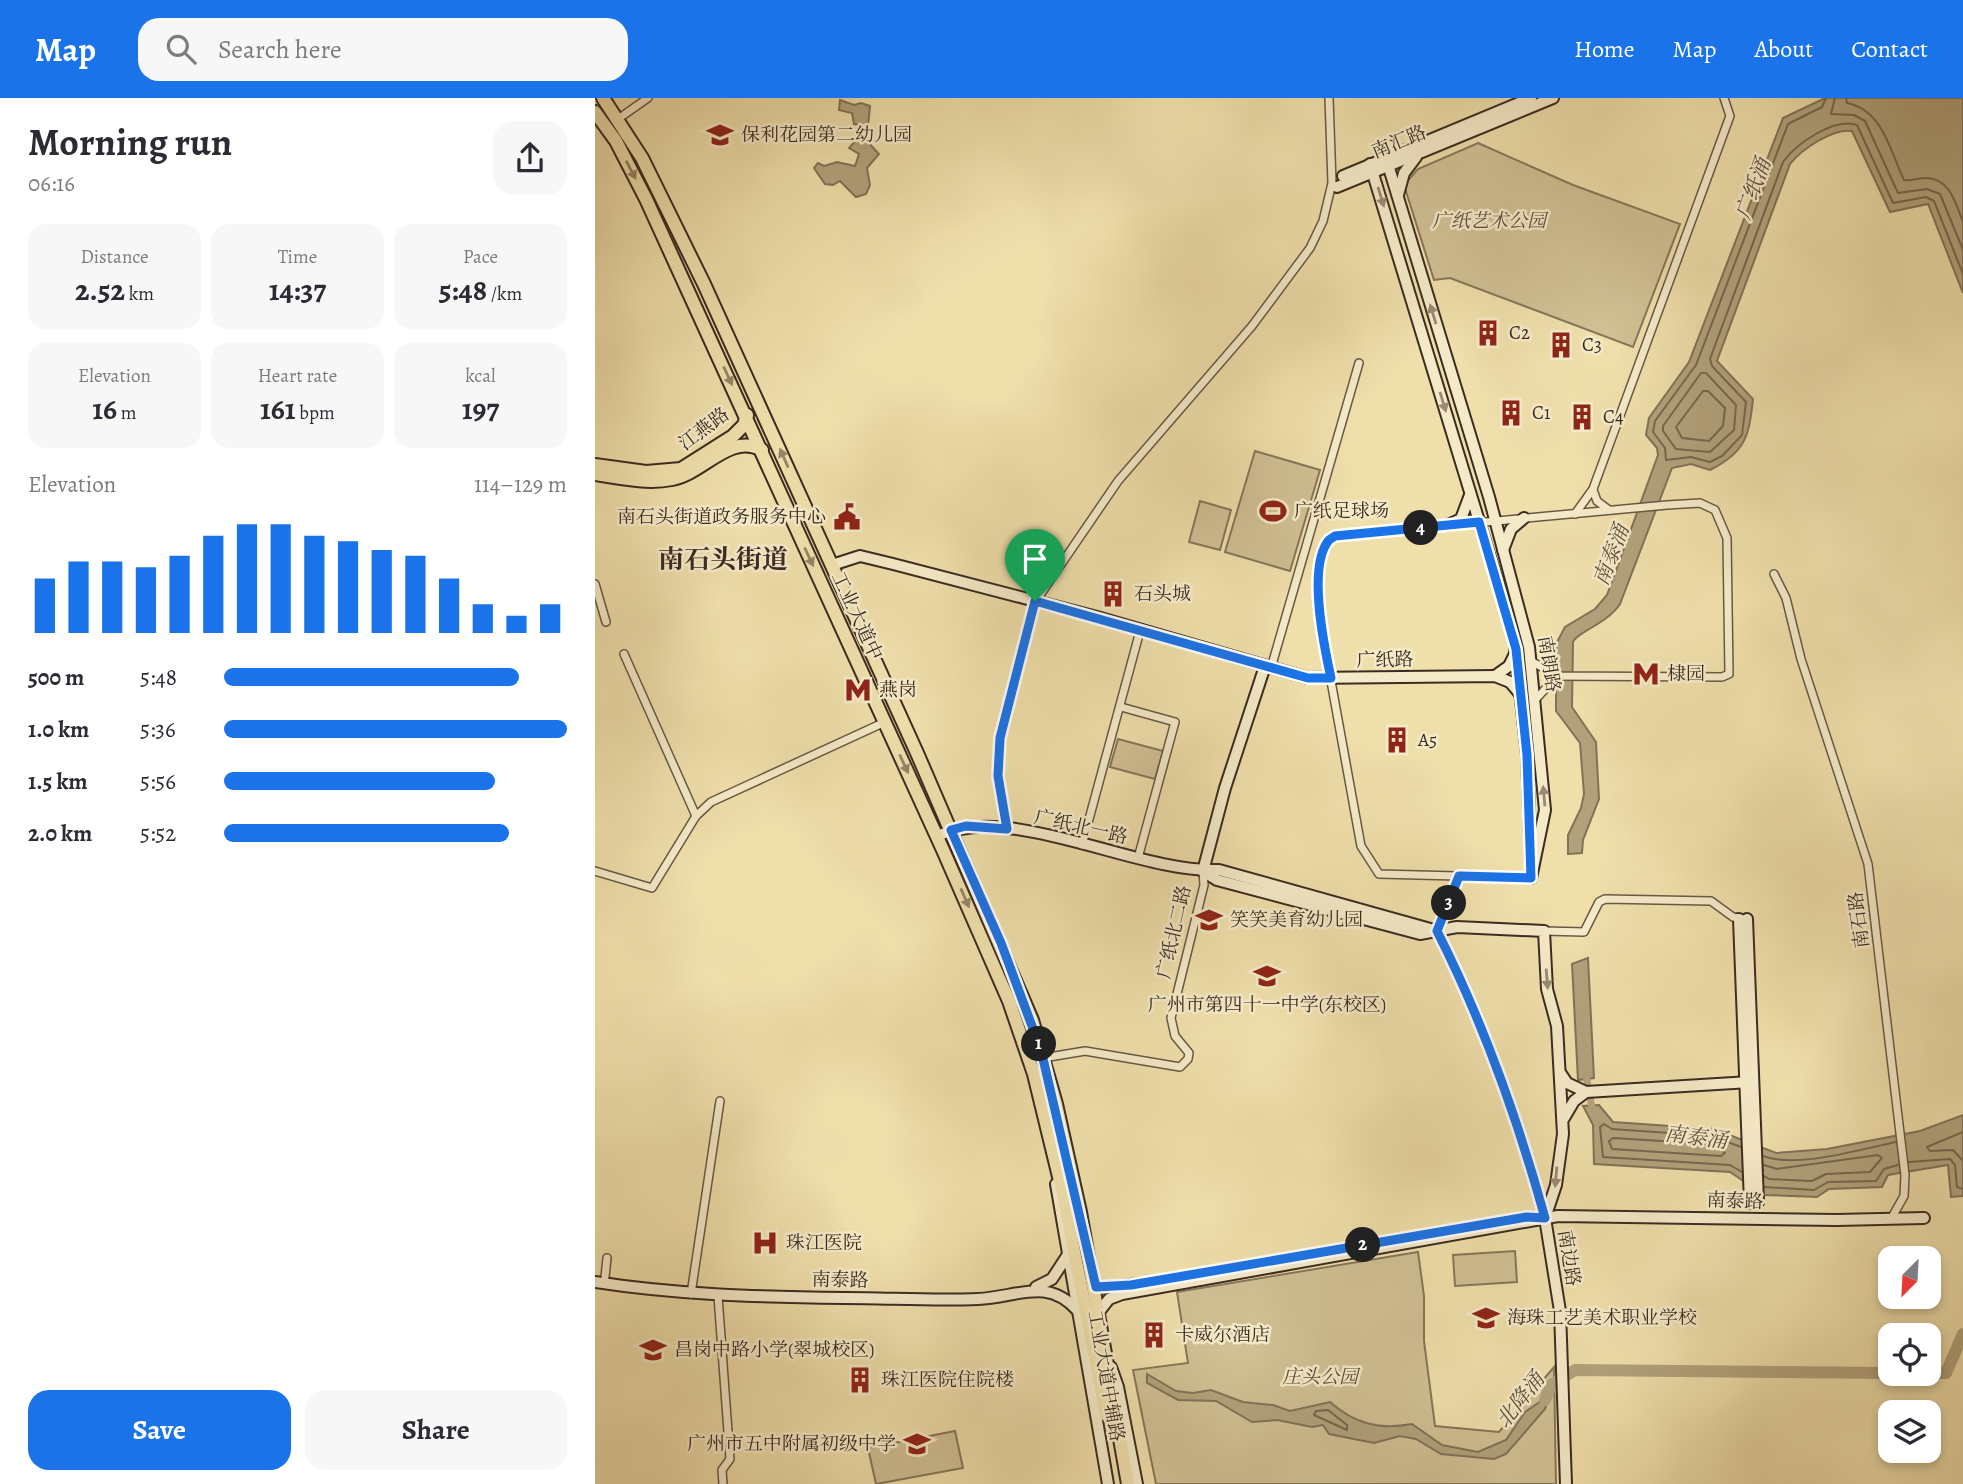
<!DOCTYPE html>
<meta charset="utf-8">
<style>
:root{--surface:#fff;--page:#f7f7f7;--text:#2b2b33;--muted:#7c7c81;--accent:#1a73e8}
body{margin:0;font-family:Alegreya,"Noto Serif SC",serif;background:var(--page);color:var(--text);height:100vh;display:flex;flex-direction:column;font-size:26px;white-space:nowrap}
*{box-sizing:border-box;margin:0}
p{font-size:23px;color:var(--muted)}
.icon{flex:none;width:38px;height:38px;fill:none;stroke:currentColor;stroke-width:2;stroke-linecap:round;stroke-linejoin:round}
.map{position:relative;flex:1;overflow:hidden}
.drawer{display:flex;flex-direction:column;background:var(--surface);width:595px}
.drawer>*{flex:none}
.needle{width:46px;rotate:204deg}
.fabs{position:absolute;left:1283px;top:1148px;display:grid;gap:14px}
.fabs a{display:grid;place-items:center;width:63px;height:63px;border-radius:14px;background:var(--surface);box-shadow:0 4px 10px #0003;font-size:35px}
.pin{position:absolute;display:grid;place-items:center;width:60px;height:60px;color:#fff;margin:-72px -30px;border-radius:50% 50% 50% 0;rotate:-45deg;box-shadow:0 0 7px #0007}
.pin .icon{rotate:45deg}
.km{position:absolute;width:35px;height:35px;margin:-18px;border-radius:50%;background:#222;color:#fff;font-size:19px;line-height:35px;text-align:center}
.round{display:grid;place-items:center;flex:none;width:74px;height:74px;border-radius:21px;background:var(--page)}
.head{display:flex;align-items:center;justify-content:space-between;height:119px;padding:0 28px}
h1{font-size:38px;font-weight:600;line-height:52px}
.metrics{display:grid;grid-template-columns:repeat(3,1fr);gap:10px;height:119px;padding:7px 28px}
.metrics div{display:grid;align-content:center;border-radius:18px;background:var(--page);text-align:center}
.metrics b{font-size:30px;font-weight:600}
.metrics small{font-size:19px;font-weight:400}
.metrics p{font-size:19px}
.chart{height:196px;padding:14px 28px}
.chart p{display:flex;justify-content:space-between}
.chart svg{width:100%;height:126px;margin-top:7px;stroke:var(--accent);stroke-width:6}
.action{display:flex;gap:14px;margin-top:auto;padding:14px 28px}
.action a{flex:1;height:80px;border-radius:21px;background:var(--accent);color:#fff;font-size:28px;font-weight:600;line-height:80px;text-align:center}
.action a+a{background:var(--page);color:var(--text)}
ul{padding:0 28px;list-style:none;font-size:23px}
li{display:grid;grid-template-columns:112px 84px 1fr;align-items:center;height:52px}
li i{height:18px;border-radius:9px;background:var(--accent)}
header{display:flex;align-items:center;gap:42px;box-sizing:border-box;height:98px;padding:0 35px;background:var(--accent);color:#fff}
header strong{font-size:33px}
nav{display:flex;gap:38px;margin-inline-start:auto;font-size:24px}
.search{width:490px;height:63px;background:var(--page);display:flex;align-items:center;gap:18px;box-sizing:border-box;padding:0 24px;border-radius:21px;color:var(--muted);font-size:26px}
main{display:flex;flex:1;min-height:0}
.map>svg:first-child{display:block}
.green{fill:#d0c094;stroke:#86765a;stroke-width:2}
.water{fill:#b2a27c;stroke:#827258;stroke-width:2}
.lines{fill:none;stroke-linecap:round;stroke-linejoin:round}
.shore{stroke:#76664e;stroke-width:2}
.canal{stroke:#b2a27c;stroke-width:7}
.river{stroke:#b2a27c;stroke-width:12}
.street-casing{stroke:#685844;stroke-width:10}
.secondary-casing{stroke:#3b2b21;stroke-width:14}
.primary-casing{stroke:#3b2b21;stroke-width:16}
.street{stroke:#f5eac8;stroke-width:7}
.secondary{stroke:#f5eac8;stroke-width:10}
.primary{stroke:#efdfab;stroke-width:12}
.oneway{fill:#958566}
.oneway2{fill:#988a74}
.route-casing{stroke:#fff;stroke-width:14}
.route{stroke:#1a73e8;stroke-width:9}
.labels{text-anchor:middle;dominant-baseline:central;stroke-width:5;stroke-linejoin:round;paint-order:stroke}
.poi-label{font-size:19px;fill:#3b2b21;stroke:#f5eac8;text-anchor:start}
.street-label{font-size:19px;fill:#3b2b21;stroke:#f5eac8}
.park-label{font-size:19px;font-style:italic;fill:#594938;stroke:#f5eac8}
.water-label{font-size:21px;font-style:italic;fill:#5f4f3c;stroke:#f5eac8}
.district-label{font-size:26px;font-weight:bold;fill:#3b2b21;stroke:#f5eac8}
</style>
<header>
<strong>Map</strong>
<div class="search"><svg class="icon" aria-label="search" viewBox="0 0 24 24"><circle cx="10" cy="10" r="6"/><path d="M15 15l6 6"/></svg>Search here</div>
<nav><a>Home</a><a>Map</a><a>About</a><a>Contact</a></nav>
</header>
<main>
<section class="drawer">
<div class="head"><div><h1>Morning run</h1><p>06:16</p></div><a class="round"><svg class="icon" aria-label="share" viewBox="0 0 24 24"><path d="M12 15V3M7 8l5-5 5 5M5 13v7h14v-7"/></svg></a></div>
<div class="metrics">
<div><p>Distance</p><b>2.52<small> km</small></b></div>
<div><p>Time</p><b>14:37</b></div>
<div><p>Pace</p><b>5:48<small> /km</small></b></div>
</div>
<div class="metrics">
<div><p>Elevation</p><b>16<small> m</small></b></div>
<div><p>Heart rate</p><b>161<small> bpm</small></b></div>
<div><p>kcal</p><b>197</b></div>
</div>
<div class="chart"><p><span>Elevation</span>114–129 m</p>
<svg viewBox="0 0 160 44" preserveAspectRatio="none"><path d="M5 44V25M15 44V19M25 44V19M35 44V21M45 44V17M55 44V10M65 44V6M75 44V6M85 44V10M95 44V12M105 44V15M115 44V17M125 44V25M135 44V34M145 44V38M155 44V34"/></svg>
</div>
<ul>
<li><b>500 m</b>5:48<i style="width:86%"></i></li>
<li><b>1.0 km</b>5:36<i style="width:100%"></i></li>
<li><b>1.5 km</b>5:56<i style="width:79%"></i></li>
<li><b>2.0 km</b>5:52<i style="width:83%"></i></li>
</ul>
<div class="action"><a>Save</a><a>Share</a></div>
</section>
<div class="map">
<svg width="1368" height="1386" viewBox="0 0 1368 1386">
<rect width="100%" height="100%" fill="#efdfab"/>
<filter id="stains"><feTurbulence type="fractalNoise" baseFrequency=".00286" numOctaves="4"/><feColorMatrix values="0 0 0 0 .2 0 0 0 0 .09 0 0 0 0 .02 0 0 0 .5 -.17"/></filter>
<radialGradient id="worn" r=".72"><stop offset=".6" stop-color="#630" stop-opacity="0"/><stop offset="1" stop-color="#630" stop-opacity=".3"/></radialGradient>
<g class="green">
<polygon points="883,45 978,87 1085,126 1038,249 855,180 839,182 809,87 823,71"/>
<polygon points="660,353 725,372 695,473 630,454"/>
<polygon points="605,403 636,412 625,452 594,444"/>
<polygon points="523,641 568,653 560,681 515,669"/>
<polygon points="920,1153 922,1184 860,1188 858,1157"/>
<polygon points="823,1154 829,1198 829,1243 840,1328 904,1334 959,1269 961,1386 561,1386 538,1272 593,1265 582,1194"/>
<polygon points="360,1333 368,1370 281,1386 273,1350"/>
</g>
<g class="water">
<path d="M1230,0H1368V195L1333,106L1295,114L1257,33C1238,30 1207,51 1195,66L1122,263L1158,301C1154,338 1151,354 1115,372L1096,366L1077,370L1025,506C1012,526 982,534 978,544L977,609L1001,644L1004,701L988,742L987,755L973,756V737L986,710L989,696L985,645L961,613V546L970,529L1000,511L1012,497L1063,357L1062,350L1051,337L1054,320L1094,264L1188,20Z"/>
<polygon points="245,2 259,7 266,5 275,8 273,28 259,26 257,15 244,12"/>
<polygon points="262,41 271,42 284,56 272,70 275,87 271,96 261,99 245,83 238,87 230,86 219,70 223,65 229,68 242,64 260,68 264,56 254,50"/>
<polygon points="993,860 999,980 983,982 977,866"/>
<polygon points="1004,1007 1018,1024 1119,1031 1181,1055 1232,1051 1325,1033 1368,1017 1368,1098 1356,1099 1353,1067 1293,1077 1287,1089 1234,1091 1222,1099 1169,1097 1135,1074 999,1066 998,1027 988,1008"/>
<path d="M552,1276L581,1293L598,1295L616,1292L648,1304L678,1307L695,1313L735,1304C760,1326 784,1332 817,1326L847,1347L883,1354L911,1342L930,1314L949,1301L957,1289L950,1311L911,1356L899,1361L846,1356L821,1341L805,1338L779,1345L734,1336L728,1327L717,1329L682,1322L657,1324L621,1303L583,1302L552,1285Z"/>
</g>
<g class="lines">
<g class="shore">
<path d="M1231,0L1227,9L1193,26L1101,267L1060,323L1058,334L1070,350L1071,362L1096,359L1115,364L1127,358L1147,337L1151,304L1117,268L1115,261L1188,64C1201,46 1239,19 1262,27L1298,105L1331,99L1339,103L1368,176"/>
<polyline points="1240,0 1236,16 1259,17 1270,23 1303,95 1332,91 1345,96 1368,152"/>
<path d="M1251,0L1252,5C1288,12 1295,53 1309,82C1316,83 1323,80 1331,80C1355,80 1361,106 1368,124"/>
<polygon points="1106,275 1111,275 1141,307 1139,332 1115,354 1081,351 1068,333 1068,328"/>
<polygon points="1108,293 1113,293 1130,310 1128,328 1114,343 1087,340 1081,329"/>
<polyline points="1368,1034 1332,1049 1335,1053 1358,1052 1368,1063"/>
<polygon points="1018,1040 1116,1046 1130,1055 1126,1058 1017,1051 1014,1043"/>
<polyline points="1146,1049 1117,1038 1017,1031 1009,1026 1005,1029 1008,1059 1135,1067 1147,1074"/>
<path d="M1168,1058C1201,1071 1266,1051 1301,1044"/>
<polyline points="1314,1064 1355,1061 1360,1067 1362,1089 1368,1091"/>
<polyline points="1169,1067 1182,1071 1283,1057 1287,1060 1275,1074 1231,1076 1217,1083 1174,1081 1169,1078"/>
<polyline points="1169,1089 1219,1092 1233,1084 1281,1083 1289,1071 1303,1067"/>
<polygon points="733,1312 752,1327 752,1332 719,1317 721,1313"/>
</g>
<polyline class="canal" points="990,972 998,1015"/>
<g class="river">
<polyline points="1334,1275 1351,1275 1368,1236"/>
<polyline points="950,1302 956,1287 980,1272 1295,1275"/>
</g>
<g class="street-casing">
<g id="street">
<polyline points="23,21 53,0"/>
<polyline points="998,392 1002,403 1014,412"/>
<polyline points="980,416 998,391 1135,18 1129,0"/>
<polyline points="1179,476 1191,500 1206,561 1273,766 1310,1077 1309,1098 1296,1121"/>
<polyline points="0,486 11,524"/>
<polyline points="29,556 101,718"/>
<path d="M936,563L962,578L1127,579L1134,576L1132,440L1120,412L1105,405L1072,407L740,438C720,447 723,487 722,506L766,748L784,776L936,780"/>
<polyline points="676,570 764,265"/>
<polyline points="941,601 962,578"/>
<polyline points="526,609 580,624 543,760"/>
<polyline points="412,731 403,678 405,640 441,503 523,383 657,228 715,150 728,123 737,85 734,0"/>
<polyline points="487,747 545,533"/>
<polyline points="0,773 57,790 101,718 116,704 290,624"/>
<path d="M864,778L842,833C887,924 923,1022 950,1120"/>
<polyline points="949,833 989,834 1004,804 1010,801 1116,803 1138,819 1148,821"/>
<polyline points="448,960 490,953 585,969 593,961 594,955 580,938 576,920 609,787 608,773"/>
<polyline points="10,1179 12,1160"/>
<polyline points="96,1196 125,1003"/>
<polyline points="123,1198 135,1361 127,1372 128,1386"/>
</g>
</g>
<g class="secondary-casing">
<g id="secondary">
<polyline points="791,60 894,399 934,549 950,712 936,780"/>
<polyline points="775,66 919,538 932,657 936,767"/>
<polyline points="748,78 936,0"/>
<polyline points="742,89 958,0"/>
<polyline points="803,97 809,75 821,59"/>
<polyline points="853,427 866,421 875,397"/>
<polyline points="908,452 916,431 929,420"/>
<polyline points="237,467 265,458 298,466 502,519 713,580 900,578 915,584 926,597"/>
<polyline points="900,578 914,568 921,554"/>
<path d="M342,738C419,704 539,775 624,772L839,832"/>
<polyline points="608,773 622,782 825,836 862,829 949,833 952,891 962,928 968,1036 961,1087 950,1120"/>
<polyline points="608,773 630,690 670,568"/>
<polyline points="1144,821 1155,1105"/>
<polyline points="1152,821 1163,1104"/>
<polyline points="966,976 972,985 991,994 1155,984"/>
<polyline points="969,1020 979,1003 991,994"/>
<polyline points="461,1086 513,1386"/>
<polyline points="950,1120 965,1213 971,1386"/>
<path d="M0,1184C83,1197 166,1199 250,1200C294,1200 339,1203 383,1201C423,1199 452,1179 482,1212"/>
<polyline points="498,1187 511,1190 543,1186"/>
<polyline points="441,1189 457,1181 472,1158"/>
<polyline points="503,1215 514,1201 527,1196 963,1118 1242,1122 1329,1120"/>
<polyline points="516,1269 523,1289 542,1386"/>
</g>
</g>
<g class="primary-casing">
<g id="primary">
<polyline points="8,0 47,60 109,186 322,655 437,922 461,1006 485,1114 533,1386"/>
<polyline points="0,14 21,43 51,101 348,752 414,903 439,976 467,1091 511,1317"/>
<polyline points="0,367 51,374 86,371 138,338 149,327 152,317"/>
<path d="M0,376C25,380 52,386 77,381C109,375 135,334 167,352"/>
</g>
</g>
<use href="#street" class="street"/>
<use href="#secondary" class="secondary"/>
<use href="#primary" class="primary"/>
</g>
<defs><path id="oneway-solid" d="M-6-.8H1V-3.2L6.5 0L1 3.2V.8H-6Z" transform="scale(1.75)"/></defs>
<g class="oneway">
<use href="#oneway-solid" transform="translate(36 72) rotate(62)"/>
<use href="#oneway-solid" transform="translate(133 278) rotate(65)"/>
<use href="#oneway-solid" transform="translate(189 360) rotate(-114)"/>
<use href="#oneway-solid" transform="translate(214 459) rotate(65)"/>
<use href="#oneway-solid" transform="translate(309 666) rotate(65)"/>
<use href="#oneway-solid" transform="translate(370 800) rotate(66)"/>
</g>
<g class="oneway2">
<use href="#oneway-solid" transform="translate(786 99) rotate(73)"/>
<use href="#oneway-solid" transform="translate(838 216) rotate(-107)"/>
<use href="#oneway-solid" transform="translate(848 304) rotate(73)"/>
<use href="#oneway-solid" transform="translate(949 698) rotate(-95)"/>
<use href="#oneway-solid" transform="translate(952 881) rotate(85)"/>
<use href="#oneway-solid" transform="translate(961 1079) rotate(95)"/>
</g>
<g class="lines">
<g class="route-casing">
<path id="route" d="M884,424L921,551L932,657L936,780L864,778L842,833C888,924 923,1022 950,1120L932,1119L536,1187L501,1189L446,952L406,845L356,732L371,728L412,731L403,678L405,640L440,503L713,580H736C729,548 712,468 734,442L740,438Z"/>
</g>
<use href="#route" class="route"/>
</g>
<defs>
<g id="school-bare" transform="scale(2.1)"><path d="M0-5L7-2L0 1L-7-2ZM-4 1L0 2.5L4 1V4Q0 6-4 4Z" fill="#8f2418" stroke="#f5eac8" stroke-width="2.5" paint-order="stroke"/></g>
<g id="building-bare" transform="scale(2.1)"><path d="M-4-6H4V6H1V3H-1V6H-4ZM-2.5-4.3h1.7v1.8h-1.7ZM.8-4.3h1.7v1.8H.8ZM-2.5-1h1.7V.8h-1.7ZM.8-1h1.7V.8H.8Z" fill="#8f2418" stroke="#f5eac8" stroke-width="2.5" paint-order="stroke"/></g>
<g id="stadium-bare" transform="scale(2.1)"><path d="M0-5a6.5 5 0 1 0 0 10a6.5 5 0 1 0 0-10ZM-3.5-1.8h7v3.6h-7Z" fill="#8f2418" stroke="#f5eac8" stroke-width="2.5" paint-order="stroke"/></g>
<g id="civic-bare" transform="scale(2.1)"><path d="M-.6-6.5H3V-4.5H.6V-3L4-1V1h2V6H-6V1h2V-1L-.6-3ZM-1.2 2.5V6h2.4V2.5Z" fill="#8f2418" stroke="#f5eac8" stroke-width="2.5" paint-order="stroke"/></g>
<g id="metro-bare" transform="scale(2.1)"><path d="M-5.5 5V-5H-3L0 0L3-5H5.5V5H3V-.5L0 4L-3-.5V5Z" fill="#8f2418" stroke="#f5eac8" stroke-width="2.5" paint-order="stroke"/></g>
<g id="hospital-bare" transform="scale(2.1)"><path d="M-5-5h3v3.5h4V-5h3V5h-3V1.5h-4V5h-3Z" fill="#8f2418" stroke="#f5eac8" stroke-width="2.5" paint-order="stroke"/></g>
</defs>
<g fill-rule="evenodd">
<use href="#school-bare" x="125" y="37"/>
<use href="#building-bare" x="893" y="235"/>
<use href="#building-bare" x="966" y="247"/>
<use href="#building-bare" x="916" y="315"/>
<use href="#building-bare" x="987" y="319"/>
<use href="#stadium-bare" x="678" y="413"/>
<use href="#civic-bare" x="252" y="419"/>
<use href="#building-bare" x="518" y="496"/>
<use href="#metro-bare" x="1051" y="576"/>
<use href="#metro-bare" x="263" y="592"/>
<use href="#building-bare" x="802" y="642"/>
<use href="#school-bare" x="614" y="822"/>
<use href="#school-bare" x="672" y="878"/>
<use href="#hospital-bare" x="170" y="1145"/>
<use href="#school-bare" x="891" y="1220"/>
<use href="#building-bare" x="559" y="1237"/>
<use href="#school-bare" x="58" y="1252"/>
<use href="#building-bare" x="265" y="1282"/>
<use href="#school-bare" x="322" y="1346"/>
</g>
<g class="labels">
<g class="poi-label">
<text x="146" y="37">保利花园第二幼儿园</text>
<text x="914" y="235">C2</text>
<text x="987" y="247">C3</text>
<text x="937" y="315">C1</text>
<text x="1008" y="319">C4</text>
<text x="699" y="413">广纸足球场</text>
<text x="231" y="419" text-anchor="end">南石头街道政务服务中心</text>
<text x="539" y="496">石头城</text>
<text x="1072" y="576">棣园</text>
<text x="284" y="592">燕岗</text>
<text x="823" y="642">A5</text>
<text x="635" y="822">笑笑美育幼儿园</text>
<text x="672" y="907" text-anchor="middle">广州市第四十一中学(东校区)</text>
<text x="191" y="1145">珠江医院</text>
<text x="912" y="1220">海珠工艺美术职业学校</text>
<text x="580" y="1237">卡威尔酒店</text>
<text x="79" y="1252">昌岗中路小学(翠城校区)</text>
<text x="286" y="1282">珠江医院住院楼</text>
<text x="301" y="1346" text-anchor="end">广州市五中附属初级中学</text>
</g>
<g class="street-label">
<text transform="translate(804 44) rotate(-22)">南汇路</text>
<text transform="translate(109 331) rotate(-37)">江燕路</text>
<text transform="translate(262 518) rotate(65)">工业大道中</text>
<text transform="translate(790 562) rotate(-1)">广纸路</text>
<text transform="translate(954 566) rotate(81)">南朗路</text>
<text transform="translate(486 729) rotate(13)">广纸北一路</text>
<text transform="translate(1264 822) rotate(-97)">南石路</text>
<text transform="translate(579 834) rotate(-77)">广纸北二路</text>
<text transform="translate(1140 1103) rotate(2)">南泰路</text>
<text transform="translate(974 1160) rotate(81)">南边路</text>
<text transform="translate(245 1182) rotate(1)">南泰路</text>
<text transform="translate(511 1278) rotate(80)">工业大道中辅路</text>
</g>
<g class="park-label">
<text x="894" y="123">广纸艺术公园</text>
<text x="725" y="1279">庄头公园</text>
</g>
<g class="water-label">
<text transform="translate(1158 91) rotate(-70)">广纸涌</text>
<text transform="translate(1016 457) rotate(-69)">南泰涌</text>
<text transform="translate(1101 1039) rotate(7)">南泰涌</text>
<text transform="translate(925 1302) rotate(-52)">北降涌</text>
</g>
<g class="district-label">
<text x="128" y="461">南石头街道</text>
</g>
</g>
<rect width="100%" height="100%" filter="url(#stains)"/>
<rect width="100%" height="100%" fill="url(#worn)"/>
</svg>
<div class="fabs">
<a><svg class="needle" viewBox="-14 -14 28 28"><path d="M0-13l5 13h-10z" fill="#e53935"/><path d="M0 13l5-13h-10z" fill="#7c7c81"/></svg></a>
<a><svg class="icon" aria-label="locate" viewBox="0 0 24 24"><circle cx="12" cy="12" r="6"/><path d="M12 2v4M12 18v4M2 12h4M18 12h4"/></svg></a>
<a><svg class="icon" aria-label="layers" viewBox="0 0 24 24"><path d="M12 4l9 5-9 5-9-5zM3 14l9 5 9-5"/></svg></a>
</div>
<div class="pin" style="left:440px;top:503px;background:#1e9e55"><svg class="icon" aria-label="arrive" viewBox="0 0 24 24"><path d="M6 21V4h12l-3 4 3 4H6"/></svg></div>
<b class="km" style="left:444px;top:946px">1</b>
<b class="km" style="left:768px;top:1147px">2</b>
<b class="km" style="left:854px;top:805px">3</b>
<b class="km" style="left:826px;top:430px">4</b>
</div>
</main>
